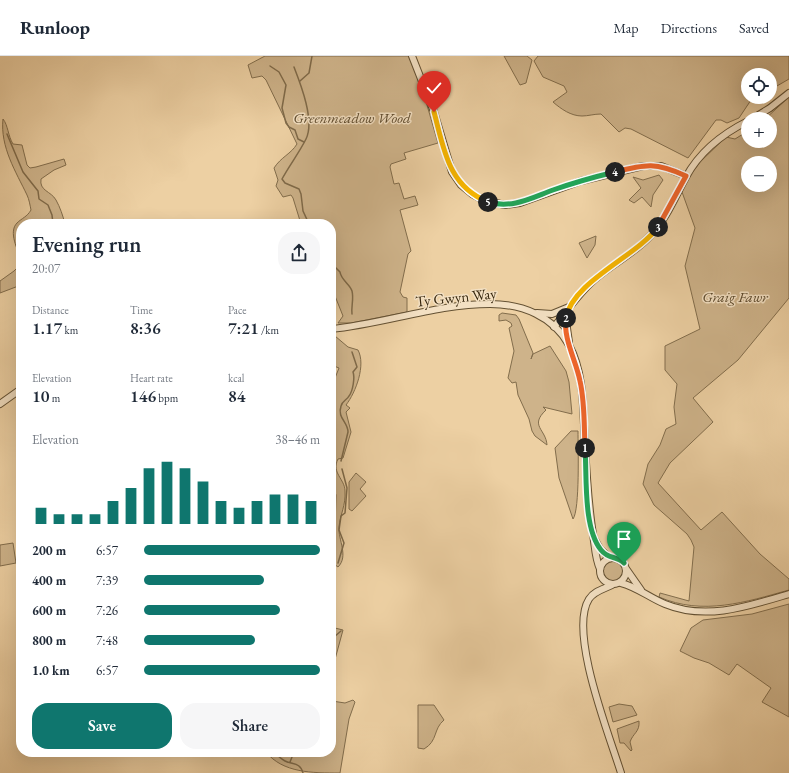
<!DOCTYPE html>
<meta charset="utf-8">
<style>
:root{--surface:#fff;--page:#f6f6f7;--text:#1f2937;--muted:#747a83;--line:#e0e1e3;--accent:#0f766e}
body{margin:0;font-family:"EB Garamond",serif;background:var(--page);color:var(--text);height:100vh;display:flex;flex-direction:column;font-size:15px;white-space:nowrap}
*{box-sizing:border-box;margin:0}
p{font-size:13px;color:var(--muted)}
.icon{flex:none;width:22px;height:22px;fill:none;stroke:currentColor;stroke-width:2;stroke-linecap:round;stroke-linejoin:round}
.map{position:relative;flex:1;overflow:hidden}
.details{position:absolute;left:16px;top:163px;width:320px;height:538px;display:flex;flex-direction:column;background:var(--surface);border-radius:16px;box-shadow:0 4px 16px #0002}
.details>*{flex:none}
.buttons{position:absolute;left:741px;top:12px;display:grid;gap:8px}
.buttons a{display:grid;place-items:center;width:36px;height:36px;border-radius:50%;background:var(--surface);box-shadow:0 4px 16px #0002;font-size:20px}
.pin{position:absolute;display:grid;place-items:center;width:34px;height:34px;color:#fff;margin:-41px -17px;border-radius:50% 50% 50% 0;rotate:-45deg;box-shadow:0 0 4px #0007}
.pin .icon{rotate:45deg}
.km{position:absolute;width:20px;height:20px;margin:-10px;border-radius:50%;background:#222;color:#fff;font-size:11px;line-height:20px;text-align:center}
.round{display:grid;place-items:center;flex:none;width:42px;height:42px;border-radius:16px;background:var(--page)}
.summary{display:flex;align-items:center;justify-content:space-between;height:68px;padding:0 16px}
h1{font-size:22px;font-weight:600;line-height:30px}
.figures{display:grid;grid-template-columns:repeat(3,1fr);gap:6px;height:68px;padding:4px 16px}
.figures div{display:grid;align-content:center}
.figures b{font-size:17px;font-weight:600}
.figures small{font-size:11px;font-weight:400}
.figures p{font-size:11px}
.chart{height:112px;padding:8px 16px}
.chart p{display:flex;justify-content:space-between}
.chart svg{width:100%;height:72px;margin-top:4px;stroke:var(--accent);stroke-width:6}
.button{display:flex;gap:8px;margin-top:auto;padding:8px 16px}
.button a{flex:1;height:46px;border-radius:16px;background:var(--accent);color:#fff;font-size:16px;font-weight:600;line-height:46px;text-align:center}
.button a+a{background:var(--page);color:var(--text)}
ul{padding:0 16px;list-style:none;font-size:13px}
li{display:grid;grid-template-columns:64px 48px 1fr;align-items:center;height:30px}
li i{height:10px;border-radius:5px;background:var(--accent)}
header{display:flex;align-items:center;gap:24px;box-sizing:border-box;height:56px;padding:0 20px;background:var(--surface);border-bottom:1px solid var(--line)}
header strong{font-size:19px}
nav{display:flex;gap:22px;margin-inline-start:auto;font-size:14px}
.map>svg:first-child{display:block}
.green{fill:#ceb38a;stroke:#826d4c;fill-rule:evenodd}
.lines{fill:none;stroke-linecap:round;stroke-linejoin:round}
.stream{stroke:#7f6a49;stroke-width:1.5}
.tertiary-casing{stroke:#645133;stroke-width:8}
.tertiary{stroke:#f3e0c3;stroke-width:6}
.split-1-casing{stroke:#fff;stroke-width:8}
.split-2-casing{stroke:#fff;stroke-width:8}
.split-3-casing{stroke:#fff;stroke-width:8}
.split-4-casing{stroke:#fff;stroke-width:8}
.split-5-casing{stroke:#fff;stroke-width:8}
.split-6-casing{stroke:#fff;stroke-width:8}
.split-1{stroke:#22a559;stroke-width:5}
.split-2{stroke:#f0652b;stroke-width:5}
.split-3{stroke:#f5b400;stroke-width:5}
.split-4{stroke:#f0652b;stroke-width:5}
.split-5{stroke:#22a559;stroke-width:5}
.split-6{stroke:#f5b400;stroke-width:5}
.labels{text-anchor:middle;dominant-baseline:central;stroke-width:3;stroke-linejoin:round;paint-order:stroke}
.park-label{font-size:15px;font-style:italic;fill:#5d4a2d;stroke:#f3e0c3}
.street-label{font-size:15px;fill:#37270e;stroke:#f3e0c3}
</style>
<header>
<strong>Runloop</strong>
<nav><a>Map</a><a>Directions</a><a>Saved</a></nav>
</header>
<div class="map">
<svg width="789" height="717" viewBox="0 0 789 717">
<rect width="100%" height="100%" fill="#edd0a3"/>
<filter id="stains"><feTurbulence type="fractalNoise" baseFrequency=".005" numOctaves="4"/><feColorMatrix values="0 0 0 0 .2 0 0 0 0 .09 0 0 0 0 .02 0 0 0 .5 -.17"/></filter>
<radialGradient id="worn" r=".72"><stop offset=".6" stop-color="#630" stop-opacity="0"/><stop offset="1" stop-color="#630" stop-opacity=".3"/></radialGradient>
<g class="green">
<path d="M265,0H409L422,32L438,87L404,97L406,103L391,108L390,111L394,128L399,127L404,143L415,140L418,149L400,154L411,195L408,198L400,236L403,241L407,242V256L351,267H338L343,260L331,230V168H301L293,142L291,139L283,141L276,130L278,124L274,112C281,101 291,98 297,88L266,24L262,20L252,22L248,9Z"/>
<polygon points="504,0 527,0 532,4 526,27 520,29"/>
<path d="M538,0H789V23L770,34V19H748V41H753L739,62L727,67L721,64H716L688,102L631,73L625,72L619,76L601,58C594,58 588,60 582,60C571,60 561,53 553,46L567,36L564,30L543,21L534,5Z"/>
<path d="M789,41V242L738,304L693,342L713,366L670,407L658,427L701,474L722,456L760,498L789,523V534C746,546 703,560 659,541L660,537L689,545L694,491L691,484L687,478L654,449L643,428L648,408L660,389L666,373L676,368L674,351L677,328L665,314V290L700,273L685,210L695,172L682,136L686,125L700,106L726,81L735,83L748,75V85H770V63H765ZM748,107H770V129H748Z"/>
<path d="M3,63C8,69 8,80 13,88L22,89L27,109L30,112L36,111L64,103L66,109L54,114L41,123C39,135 51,135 56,144C60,151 63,160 65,168H21V229L0,237V225L14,215L20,209L21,204C18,194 8,176 17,167C22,162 27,161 31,154C30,149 29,143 27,139C16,116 0,91 3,63Z"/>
<polygon points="659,119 663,124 653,139 651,151 642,141 634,147 629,144 641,132 633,121 643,124"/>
<polygon points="596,180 595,189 587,202 579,187"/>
<path d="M502,257L516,259L519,263L533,297L531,303L533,298L550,290L566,315L569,326L572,358L543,351L546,354C529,370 546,373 547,389L535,380L532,375L529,363L518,339L516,326L512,327L508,322L514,295L509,272L512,270L511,267L506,264L499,265V259Z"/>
<path d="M331,279L335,280L348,291L358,294C366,309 356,336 346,349L350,352L346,356L351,376L343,402L338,403C331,417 345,423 345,435C346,449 340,459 339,471C338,484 349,500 338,511L334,508L336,439L331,425V332L339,312L334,310Z"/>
<path d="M571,375H578C578,390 580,454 573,463L559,422L555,392Z"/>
<polygon points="356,417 366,426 360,433 366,440 352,455 349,453 349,426"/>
<polygon points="13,487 16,507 0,510 0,489"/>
<circle cx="613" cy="515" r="10"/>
<polygon points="789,548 789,661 762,646 771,632 737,608 729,619 709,607 694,602 680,595 691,572 703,564 752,558"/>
<polygon points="331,571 343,574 331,618"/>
<path d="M331,642L332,645L345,647L353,644L355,646L349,663L340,717C312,717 283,717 266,696H331Z"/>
<polygon points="619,648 632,650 637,659 613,666 609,651"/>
<path d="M418,649H434L444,664C433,673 438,685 424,693L418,692Z"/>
<path d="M639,665C640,676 633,677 630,686L632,694L631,695L624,687H620L617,673Z"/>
</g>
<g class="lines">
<g class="stream">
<polyline points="270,10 279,16 286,29 282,52 286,67 289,71 295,74 298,83 304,86"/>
<path d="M294,11C301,29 315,65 306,83C299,97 289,110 282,123L285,127L299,133L301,138L303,155L309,168"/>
<polyline points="300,25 309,17 312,0"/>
<polyline points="7,78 23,116 38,135 39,143 48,149 52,159 53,168"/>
<polyline points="331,197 331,199"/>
<path d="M331,203L335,211L340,216C341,224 350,228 352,235C354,243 351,250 352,258"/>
<path d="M341,405L348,376C348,366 337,362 341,350C342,345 347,344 349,340C353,335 355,321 353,316L357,311L352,296"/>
<polyline points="338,507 344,487 339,474 341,460 345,457 347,432 342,413"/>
<polyline points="331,598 334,581 341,575"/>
<path d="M274,696C277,699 281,703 285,705C293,709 300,706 303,717"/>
<polyline points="290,706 292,701 291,698 293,696"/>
</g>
<g class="tertiary-casing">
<g id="tertiary">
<polyline points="412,0 434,56 452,116 461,129 472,138 483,144 505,149 520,147 581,125 643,110 661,110 686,120"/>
<polyline points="752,63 770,52 789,37"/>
<polyline points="567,256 566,265 569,286"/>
<polyline points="537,257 552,258 569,251"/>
<path d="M554,271C567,255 578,238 594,224C612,208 635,197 651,179C667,162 675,141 686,121C700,95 722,78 748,65"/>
<path d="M331,273C384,268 436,248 490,248C522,248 553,260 569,289C582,313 583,343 584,369C586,406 587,442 593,478C595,490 595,502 600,513"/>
<polyline points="0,348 21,333"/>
<polyline points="595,484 600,493 610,502"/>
<circle cx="613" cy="515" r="13"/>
<polyline points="627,514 641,534"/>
<path d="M621,527C637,531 650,542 665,548C706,565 749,550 789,538"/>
<path d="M612,529C604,533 594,535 589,543C568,576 610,681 621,717"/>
</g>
</g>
<use href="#tertiary" class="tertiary"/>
</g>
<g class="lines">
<g class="split-1-casing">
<path id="split-1" d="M585,392C587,420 583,472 601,494C609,504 616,499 624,507"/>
</g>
<g class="split-2-casing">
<path id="split-2" d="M566,262C563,283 576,304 580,325C585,347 584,370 585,392"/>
</g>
<g class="split-3-casing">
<path id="split-3" d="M566,262C572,226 637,200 658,171"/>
</g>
<g class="split-4-casing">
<path id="split-4" d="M615,116C646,108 656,106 686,120L658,171"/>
</g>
<g class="split-5-casing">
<path id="split-5" d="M488,146C512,153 531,142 553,134C573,127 594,121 615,116"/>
</g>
<g class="split-6-casing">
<path id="split-6" d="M434,56C444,93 448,130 488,146"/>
</g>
<use href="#split-1" class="split-1"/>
<use href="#split-2" class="split-2"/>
<use href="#split-3" class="split-3"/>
<use href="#split-4" class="split-4"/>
<use href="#split-5" class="split-5"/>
<use href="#split-6" class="split-6"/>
</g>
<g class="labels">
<g class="park-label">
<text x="352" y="61">Greenmeadow Wood</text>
<text x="735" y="240">Graig Fawr</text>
</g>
<g class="street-label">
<text transform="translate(456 241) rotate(-6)">Ty Gwyn Way</text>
</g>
</g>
<rect width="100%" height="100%" filter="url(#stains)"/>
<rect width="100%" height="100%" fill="url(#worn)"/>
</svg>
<div class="buttons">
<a><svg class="icon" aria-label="locate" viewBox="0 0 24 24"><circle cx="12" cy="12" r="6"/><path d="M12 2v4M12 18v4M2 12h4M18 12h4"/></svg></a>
<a>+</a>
<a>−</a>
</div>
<div class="pin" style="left:624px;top:507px;background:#1e9e55"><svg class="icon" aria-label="arrive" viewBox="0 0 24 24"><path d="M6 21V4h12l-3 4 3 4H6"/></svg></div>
<div class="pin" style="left:434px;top:56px;background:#d93025"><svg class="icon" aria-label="check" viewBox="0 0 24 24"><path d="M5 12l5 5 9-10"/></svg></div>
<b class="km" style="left:585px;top:392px">1</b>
<b class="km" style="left:566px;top:262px">2</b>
<b class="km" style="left:658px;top:171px">3</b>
<b class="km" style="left:615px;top:116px">4</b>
<b class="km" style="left:488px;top:146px">5</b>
<section class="details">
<div class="summary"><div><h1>Evening run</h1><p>20:07</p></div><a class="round"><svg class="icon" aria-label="share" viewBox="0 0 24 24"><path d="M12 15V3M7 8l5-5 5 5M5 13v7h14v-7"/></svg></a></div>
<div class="figures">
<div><p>Distance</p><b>1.17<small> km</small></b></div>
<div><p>Time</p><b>8:36</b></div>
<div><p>Pace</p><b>7:21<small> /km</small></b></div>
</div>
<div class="figures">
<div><p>Elevation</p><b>10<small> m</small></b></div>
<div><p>Heart rate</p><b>146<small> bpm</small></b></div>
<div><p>kcal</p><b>84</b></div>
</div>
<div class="chart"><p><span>Elevation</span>38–46 m</p>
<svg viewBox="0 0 160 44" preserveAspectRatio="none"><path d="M5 44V34M15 44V38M25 44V38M35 44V38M45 44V30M55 44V22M65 44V10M75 44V6M85 44V10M95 44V18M105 44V30M115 44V34M125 44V30M135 44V26M145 44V26M155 44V30"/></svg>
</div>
<ul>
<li><b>200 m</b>6:57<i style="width:100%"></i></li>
<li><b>400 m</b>7:39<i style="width:68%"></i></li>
<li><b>600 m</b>7:26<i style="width:77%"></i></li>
<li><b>800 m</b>7:48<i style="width:63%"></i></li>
<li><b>1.0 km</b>6:57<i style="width:100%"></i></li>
</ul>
<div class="button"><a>Save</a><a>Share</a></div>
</section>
</div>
